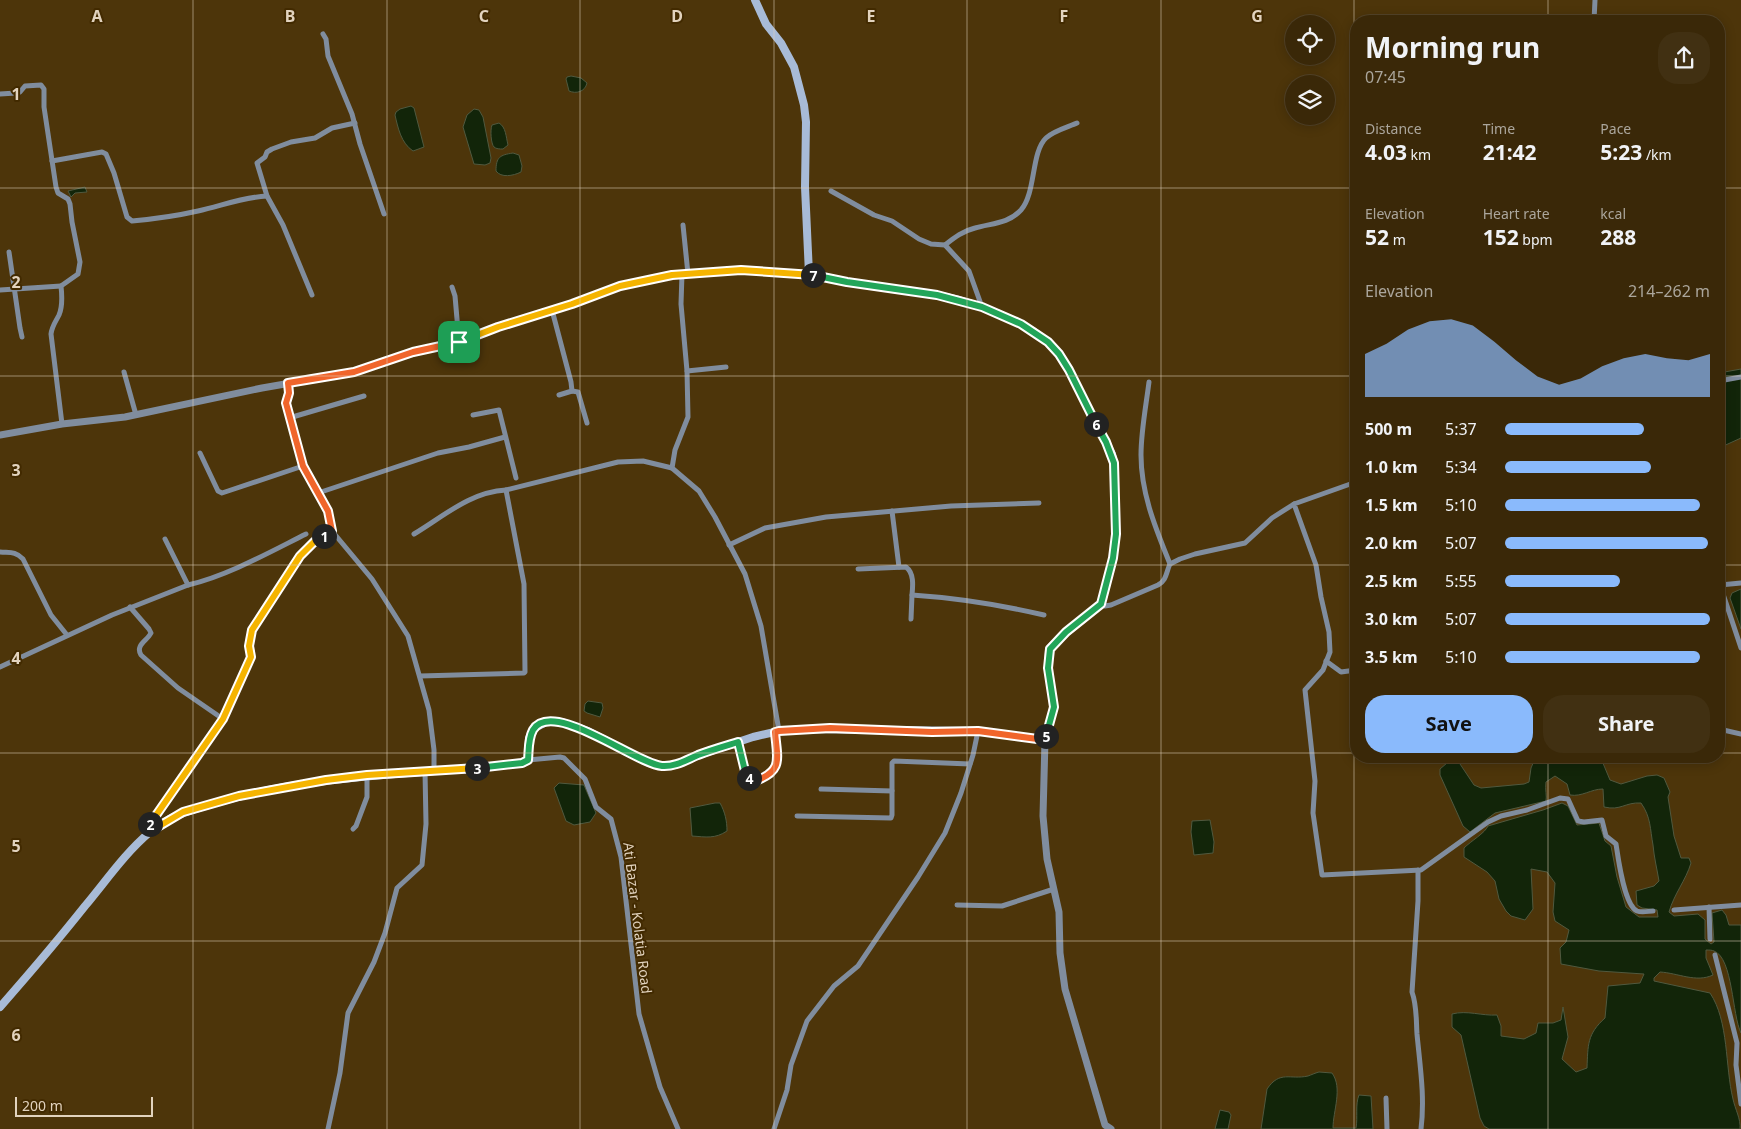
<!DOCTYPE html>
<meta charset="utf-8">
<style>
:root{--surface:#3a2808;--page:#413012;--text:#f1f3f6;--muted:#aba69c;--line:#544429;--accent:#8abafc}
body{margin:0;font-family:"Noto Sans",sans-serif;background:var(--page);color:var(--text);height:100vh;display:flex;flex-direction:column;font-size:19px;white-space:nowrap}
*{box-sizing:border-box;margin:0}
p{font-size:16px;color:var(--muted)}
.icon{flex:none;width:28px;height:28px;fill:none;stroke:currentColor;stroke-width:2;stroke-linecap:round;stroke-linejoin:round}
.map{position:relative;flex:1;overflow:hidden}
.panel{position:absolute;left:1350px;top:15px;width:375px;height:748px;display:flex;flex-direction:column;background:var(--surface);border-radius:20px;box-shadow:0 2px 12px #0003,0 0 0 1px var(--line)}
.panel>*{flex:none}
.tools{position:absolute;left:1285px;top:15px;display:grid;gap:10px}
.tools a{display:grid;place-items:center;width:50px;height:50px;border-radius:50%;background:var(--surface);box-shadow:0 2px 12px #0003,0 0 0 1px var(--line);font-size:25px}
.scale{position:absolute;left:15px;bottom:12px;width:138px;box-sizing:border-box;padding-left:5px;border:2px solid #e2d3be;border-top:0;font-size:14px;line-height:18px;white-space:nowrap;color:#e2d3be;-webkit-text-stroke:4px #422a00;paint-order:stroke}
.pin{position:absolute;display:grid;place-items:center;width:42px;height:42px;color:#fff;margin:-21px;border-radius:10px;box-shadow:0 2px 8px #0006}
.km{position:absolute;width:25px;height:25px;margin:-12px;border-radius:50%;background:#222;color:#fff;font-size:14px;line-height:25px;text-align:center}
.round{display:grid;place-items:center;flex:none;width:52px;height:52px;border-radius:20px;background:var(--page)}
.headline{display:flex;align-items:center;justify-content:space-between;height:85px;padding:0 15px}
h1{font-size:28px;font-weight:700;line-height:38px}
.stats{display:grid;grid-template-columns:repeat(3,1fr);gap:8px;height:85px;padding:5px 15px}
.stats div{display:grid;align-content:center}
.stats b{font-size:21px;font-weight:700}
.stats small{font-size:14px;font-weight:400}
.stats p{font-size:14px}
.chart{height:140px;padding:10px 15px}
.chart p{display:flex;justify-content:space-between}
.chart svg{width:100%;height:90px;margin-top:5px;fill:var(--accent);opacity:.7}
.action{display:flex;gap:10px;margin-top:auto;padding:10px 15px}
.action a{flex:1;height:58px;border-radius:20px;background:var(--accent);color:#111;font-size:20px;font-weight:700;line-height:58px;text-align:center}
.action a+a{background:var(--page);color:var(--text)}
ul{padding:0 15px;list-style:none;font-size:16px}
li{display:grid;grid-template-columns:80px 60px 1fr;align-items:center;height:38px}
li i{height:12px;border-radius:6px;background:var(--accent)}
.map>svg:first-child{display:block}
.water{fill:#122509;stroke:#50593f}
.lines{fill:none;stroke-linecap:round;stroke-linejoin:round}
.minor{stroke:#808d9e;stroke-width:5}
.tertiary{stroke:#808d9e;stroke-width:7}
.secondary{stroke:#a8bbd7;stroke-width:8}
.split-1-casing{stroke:#fff;stroke-width:10}
.split-2-casing{stroke:#fff;stroke-width:10}
.split-3-casing{stroke:#fff;stroke-width:10}
.split-4-casing{stroke:#fff;stroke-width:10}
.split-5-casing{stroke:#fff;stroke-width:10}
.split-6-casing{stroke:#fff;stroke-width:10}
.split-7-casing{stroke:#fff;stroke-width:10}
.split-8-casing{stroke:#fff;stroke-width:10}
.split-1{stroke:#f0652b;stroke-width:6}
.split-2{stroke:#f5b400;stroke-width:6}
.split-3{stroke:#f5b400;stroke-width:6}
.split-4{stroke:#22a559;stroke-width:6}
.split-5{stroke:#f0652b;stroke-width:6}
.split-6{stroke:#22a559;stroke-width:6}
.split-7{stroke:#22a559;stroke-width:6}
.split-8{stroke:#f5b400;stroke-width:6}
.grid{fill:none;stroke:#e2d3be;stroke-width:1;stroke-opacity:0.55}
.labels{text-anchor:middle;dominant-baseline:central;stroke-width:4;stroke-linejoin:round;paint-order:stroke}
.street-label{font-size:14px;fill:#e2d3be;stroke:#422a00}
.grid-label{font-size:16px;text-anchor:middle;font-weight:bold;fill:#e2d3be;stroke:#422a00;stroke-width:4;stroke-linejoin:round;paint-order:stroke}
</style>
<div class="map">
<svg width="1741" height="1129" viewBox="0 0 1741 1129">
<rect width="100%" height="100%" fill="#4d350a"/>
<g class="water">
<path d="M571,76L581,78L587,83C585,92 576,94 569,91L566,79L567,77Z"/>
<path d="M411,106L414,108L424,147L413,151C401,143 398,128 395,115L396,112L400,109Z"/>
<polygon points="474,109 479,110 483,117 491,158 490,163 485,165 474,164 463,127 467,115"/>
<path d="M499,123C506,127 506,137 508,145L503,149C500,149 496,149 494,147C491,144 490,130 492,125Z"/>
<path d="M513,153L519,155L522,166L521,172C513,176 501,178 496,171C496,157 500,155 513,153Z"/>
<polygon points="85,187 87,192 75,193 71,197 68,191"/>
<polygon points="1741,369 1741,438 1719,448 1719,373"/>
<polygon points="1741,589 1741,629 1730,598 1732,593"/>
<polygon points="588,701 602,703 603,708 600,717 587,713 584,711 585,704"/>
<path d="M1547,756H1600L1610,780L1621,784L1647,776L1657,775L1664,778L1670,792L1668,797L1674,836L1681,858H1689L1691,863C1686,880 1674,894 1669,912L1674,916L1698,914L1705,920V939L1711,944L1714,942L1712,913L1722,910L1726,915L1729,925H1741V1033C1732,1015 1733,958 1714,951C1712,950 1709,950 1706,950V958L1713,975C1696,983 1678,973 1660,972L1654,978V981L1710,993C1729,1021 1725,1067 1733,1099C1735,1109 1741,1119 1740,1129H1489L1484,1126L1480,1118L1461,1035L1452,1027V1014C1467,1010 1482,1016 1497,1015L1501,1026V1036L1524,1039L1536,1033L1538,1023H1553L1561,1020L1563,1007L1568,1037L1562,1059L1576,1072L1587,1068C1588,1045 1587,1034 1605,1018L1608,986L1640,983L1644,974L1599,971L1561,964L1560,948L1566,942L1569,930L1555,921L1553,912L1555,883L1547,872L1531,869L1533,909L1525,920L1511,916L1506,911L1499,899L1495,881L1487,872L1464,857V848C1471,841 1485,833 1488,826L1543,810L1562,803L1568,806L1577,825L1599,823L1605,841L1611,846L1617,877L1626,907L1639,917H1658L1657,910L1642,908L1637,905L1636,891L1654,886L1659,881C1657,869 1654,857 1653,845C1650,829 1651,817 1641,803C1625,802 1621,811 1604,807L1603,789C1591,789 1582,797 1570,795L1567,784L1555,776L1546,782C1545,790 1547,796 1546,801L1495,813L1470,832L1463,826L1440,775V769L1447,763L1458,761L1474,785L1481,788L1524,784L1529,782L1531,768L1534,761Z"/>
<polygon points="559,783 584,785 596,813 590,822 574,825 566,821 554,788"/>
<path d="M715,803H720C725,812 727,821 727,831C715,839 706,837 692,836L690,808Z"/>
<polygon points="1210,820 1214,842 1213,853 1194,855 1191,832 1192,821"/>
<path d="M1319,1072L1332,1073C1343,1088 1333,1111 1333,1128H1356C1358,1117 1355,1105 1359,1095L1371,1096L1373,1129H1261L1267,1089C1280,1070 1290,1080 1308,1076C1311,1075 1315,1073 1319,1072Z"/>
<polygon points="1220,1110 1229,1112 1231,1115 1228,1129 1215,1129"/>
</g>
<g class="lines">
<g class="minor">
<polyline points="1594,21 1595,0"/>
<polyline points="323,34 326,39 328,56 352,114 360,144 384,214"/>
<path d="M0,94L16,93L20,92L25,86L41,85L44,89V107L56,187L58,193L68,199L70,204L72,222L80,262L78,274L61,286C62,295 63,306 59,315C55,323 52,326 51,334L62,424"/>
<path d="M52,161L102,152L106,154L114,173L127,217L132,221C154,219 176,216 198,211C221,206 243,197 267,196"/>
<polyline points="831,191 874,215 892,221 919,239 931,244 945,245 969,271 982,307"/>
<polyline points="683,225 688,274"/>
<path d="M945,245C955,237 963,231 975,228C992,223 1008,224 1021,210C1036,193 1031,152 1046,138C1053,131 1068,127 1077,123"/>
<polyline points="9,252 20,328 22,337"/>
<polyline points="682,274 681,304 687,371 726,367"/>
<polyline points="452,287 455,296 459,342"/>
<polyline points="0,290 61,286"/>
<polyline points="312,295 283,225 267,196 257,163 265,157 267,152 272,149 291,142 315,138 332,128 355,123"/>
<polyline points="552,310 571,382 572,391 559,395"/>
<polyline points="687,371 688,417 675,450 672,468 699,491 715,517 745,574 761,626 779,731"/>
<polyline points="124,372 136,415"/>
<polyline points="1719,381 1741,377"/>
<path d="M1149,382C1146,406 1141,431 1141,455C1141,494 1156,529 1170,564"/>
<polyline points="288,383 289,393 285,403 303,466 328,511 332,531 372,579 408,636 429,710 434,750 434,770"/>
<polyline points="572,391 578,392 587,423"/>
<polyline points="473,415 499,410 516,478"/>
<polyline points="289,418 364,396"/>
<polyline points="200,453 218,491 222,493 303,466"/>
<path d="M1356,482L1294,504L1316,565L1321,597L1329,632L1330,652L1323,670L1305,690L1315,781L1313,813L1322,875L1421,870L1488,822L1501,816L1527,810L1560,798L1568,799L1578,821L1584,822L1602,820L1606,836L1616,844C1618,857 1624,905 1637,911C1642,913 1649,911 1653,911"/>
<polyline points="506,490 618,462 643,461 672,468"/>
<polyline points="318,493 438,453 469,447 505,437"/>
<polyline points="892,511 899,567"/>
<path d="M414,534C444,516 470,492 506,490L524,584L525,672L524,673L420,676"/>
<polyline points="165,539 188,585"/>
<polyline points="729,545 765,528 826,517 951,506 1039,503"/>
<path d="M0,552C10,553 15,551 23,559L51,615L67,635"/>
<path d="M858,569L906,567C914,573 913,585 912,595C957,598 1001,605 1044,615"/>
<polyline points="1719,578 1720,585 1741,583"/>
<polyline points="1720,585 1741,648"/>
<path d="M1101,604L1105,606L1111,605L1158,585C1167,580 1166,572 1170,564L1180,559L1195,554L1245,543L1272,518L1294,504"/>
<path d="M130,607L149,629L151,633C147,641 135,645 141,655L178,688L223,719L251,657L249,646L252,630L300,556L315,541L332,531"/>
<polyline points="911,619 912,595"/>
<polyline points="1326,661 1341,672 1356,670"/>
<path d="M0,667L112,615L188,585C227,576 270,552 306,534"/>
<polyline points="1719,729 1741,734"/>
<polyline points="738,742 746,775 755,781 766,777 777,766 775,732"/>
<polyline points="528,760 560,757 564,758 585,779 596,807 611,819 621,857 639,1014 660,1087 678,1129"/>
<polyline points="821,789 892,791"/>
<polyline points="797,816 891,818 892,815 892,763 894,761 970,764"/>
<polyline points="353,829 356,826 367,797 367,776"/>
<polyline points="151,831 149,826 223,719"/>
<path d="M1418,870V901L1412,992C1417,1006 1416,1019 1417,1034C1420,1066 1425,1097 1421,1129"/>
<polyline points="957,905 1002,906 1054,889"/>
<polyline points="1709,907 1710,939"/>
<polyline points="1674,910 1741,905"/>
<polyline points="1715,955 1737,1043 1736,1065 1741,1104"/>
<polyline points="1386,1098 1387,1129"/>
<polyline points="328,1129 340,1073 348,1013 374,962 385,933 397,888 422,865 426,824 425,771"/>
<polyline points="774,1129 787,1090 791,1065 807,1021 834,986 858,966 918,877 945,833 961,793 973,755 978,731"/>
</g>
<g class="tertiary">
<polyline points="0,435 62,424 125,417 262,388 354,372 413,352 459,342 498,327 572,304 620,286 672,275 741,270 809,274"/>
<polyline points="1045,740 1043,816 1047,859 1059,912 1060,953 1065,989 1105,1125 1111,1129"/>
</g>
<path class="secondary" d="M0,1007C29,974 58,940 85,906C106,881 125,853 150,832C170,815 195,809 219,802C318,773 421,775 523,763L528,760L529,738L533,729L546,722L554,721L565,723L588,731L649,763L662,766L675,765L699,755L753,737L779,731L804,729L978,731L1045,740L1054,707L1048,668L1049,649L1066,633L1101,604L1104,594L1113,558L1116,534L1114,463L1112,454L1069,370L1059,354L1048,342L1033,331L1008,318L982,307L959,300L937,295L847,282L809,274L805,187L806,122L804,105L794,67L781,43L766,24L755,0"/>
</g>
<g class="lines">
<g class="split-1-casing">
<polyline id="split-1" points="324,536 332,531 328,511 303,466 286,403 289,393 288,383 354,372 413,352 459,342"/>
</g>
<g class="split-2-casing">
<polyline id="split-2" points="150,824 223,719 251,657 249,646 252,630 300,556 315,541 324,536"/>
</g>
<g class="split-3-casing">
<polyline id="split-3" points="150,824 148,826 151,831 183,812 239,796 326,780 367,775 477,768"/>
</g>
<g class="split-4-casing">
<path id="split-4" d="M477,768L522,763L528,760C529,750 528,739 533,730C552,698 636,764 662,766C675,767 686,760 698,755C711,750 725,746 738,742L746,775L749,778"/>
</g>
<g class="split-5-casing">
<path id="split-5" d="M749,778L755,781C784,771 777,758 775,732L779,731L830,728L932,732L978,731L1045,740L1046,736"/>
</g>
<g class="split-6-casing">
<polyline id="split-6" points="1046,736 1054,707 1048,668 1050,649 1066,632 1101,604 1113,558 1116,534 1114,463 1106,442 1096,424"/>
</g>
<g class="split-7-casing">
<polyline id="split-7" points="813,275 847,282 937,295 982,307 1021,324 1048,342 1059,354 1069,370 1096,424"/>
</g>
<g class="split-8-casing">
<polyline id="split-8" points="459,342 498,327 572,304 620,286 672,275 741,270 813,275"/>
</g>
<use href="#split-1" class="split-1"/>
<use href="#split-2" class="split-2"/>
<use href="#split-3" class="split-3"/>
<use href="#split-4" class="split-4"/>
<use href="#split-5" class="split-5"/>
<use href="#split-6" class="split-6"/>
<use href="#split-7" class="split-7"/>
<use href="#split-8" class="split-8"/>
</g>
<path class="grid" d="M193,0V1129M387,0V1129M580,0V1129M774,0V1129M967,0V1129M1161,0V1129M1354,0V1129M1548,0V21M0,188H1356M1719,188H1741M0,376H1356M1719,376H1741M0,565H1356M1719,565H1741M0,753H1356M1719,753H1741M1548,756V1129M0,941H1741"/>
<g class="labels">
<g class="street-label">
<text transform="translate(638 918) rotate(83)">Ati Bazar - Kolatia Road</text>
</g>
</g>
<g class="grid-label">
<text x="97" y="22">A</text>
<text x="290" y="22">B</text>
<text x="484" y="22">C</text>
<text x="677" y="22">D</text>
<text x="871" y="22">E</text>
<text x="1064" y="22">F</text>
<text x="1257" y="22">G</text>
<text x="16" y="100">1</text>
<text x="16" y="288">2</text>
<text x="16" y="476">3</text>
<text x="16" y="664">4</text>
<text x="16" y="852">5</text>
<text x="16" y="1041">6</text>
</g>
</svg>
<div class="tools">
<a><svg class="icon" aria-label="locate" viewBox="0 0 24 24"><circle cx="12" cy="12" r="6"/><path d="M12 2v4M12 18v4M2 12h4M18 12h4"/></svg></a>
<a><svg class="icon" aria-label="layers" viewBox="0 0 24 24"><path d="M12 4l9 5-9 5-9-5zM3 14l9 5 9-5"/></svg></a>
</div>
<div class="scale">200 m</div>
<div class="pin" style="left:459px;top:342px;background:#1e9e55"><svg class="icon" aria-label="arrive" viewBox="0 0 24 24"><path d="M6 21V4h12l-3 4 3 4H6"/></svg></div>
<b class="km" style="left:324px;top:536px">1</b>
<b class="km" style="left:150px;top:824px">2</b>
<b class="km" style="left:477px;top:768px">3</b>
<b class="km" style="left:749px;top:778px">4</b>
<b class="km" style="left:1046px;top:736px">5</b>
<b class="km" style="left:1096px;top:424px">6</b>
<b class="km" style="left:813px;top:275px">7</b>
<section class="panel">
<div class="headline"><div><h1>Morning run</h1><p>07:45</p></div><a class="round"><svg class="icon" aria-label="share" viewBox="0 0 24 24"><path d="M12 15V3M7 8l5-5 5 5M5 13v7h14v-7"/></svg></a></div>
<div class="stats">
<div><p>Distance</p><b>4.03<small> km</small></b></div>
<div><p>Time</p><b>21:42</b></div>
<div><p>Pace</p><b>5:23<small> /km</small></b></div>
</div>
<div class="stats">
<div><p>Elevation</p><b>52<small> m</small></b></div>
<div><p>Heart rate</p><b>152<small> bpm</small></b></div>
<div><p>kcal</p><b>288</b></div>
</div>
<div class="chart"><p><span>Elevation</span>214–262 m</p>
<svg viewBox="0 0 160 44" preserveAspectRatio="none"><path d="M0 44V23L10 18L20 11L30 7L40 6L50 9L60 17L70 26L80 34L90 38L100 35L110 29L120 25L130 23L140 25L150 26L160 23V44z"/></svg>
</div>
<ul>
<li><b>500 m</b>5:37<i style="width:68%"></i></li>
<li><b>1.0 km</b>5:34<i style="width:71%"></i></li>
<li><b>1.5 km</b>5:10<i style="width:95%"></i></li>
<li><b>2.0 km</b>5:07<i style="width:99%"></i></li>
<li><b>2.5 km</b>5:55<i style="width:56%"></i></li>
<li><b>3.0 km</b>5:07<i style="width:100%"></i></li>
<li><b>3.5 km</b>5:10<i style="width:95%"></i></li>
</ul>
<div class="action"><a>Save</a><a>Share</a></div>
</section>
</div>
